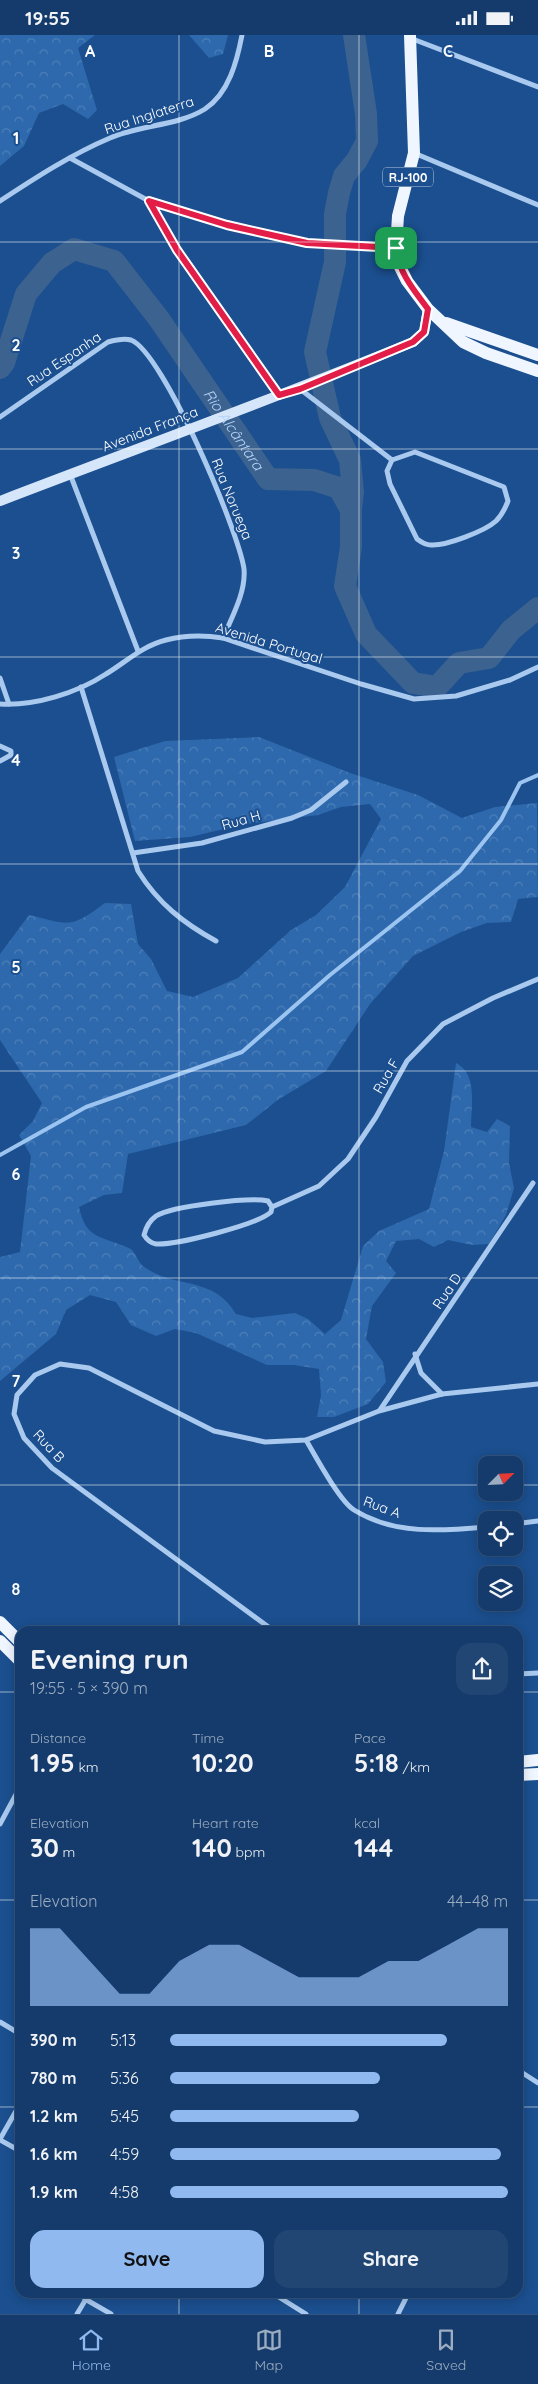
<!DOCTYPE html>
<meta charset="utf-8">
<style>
:root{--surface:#143b6b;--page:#214673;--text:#f1f3f6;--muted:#9dadc1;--line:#33557e;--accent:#90b9f0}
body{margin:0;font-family:Quicksand,sans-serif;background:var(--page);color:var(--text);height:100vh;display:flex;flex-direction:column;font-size:19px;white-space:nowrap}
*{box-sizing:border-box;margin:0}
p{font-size:16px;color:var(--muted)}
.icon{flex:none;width:28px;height:28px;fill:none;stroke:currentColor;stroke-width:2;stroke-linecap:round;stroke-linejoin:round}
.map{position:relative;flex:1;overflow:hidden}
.side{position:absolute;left:15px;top:1591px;width:508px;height:672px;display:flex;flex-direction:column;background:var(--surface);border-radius:15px;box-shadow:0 2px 12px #0003,0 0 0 1px var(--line)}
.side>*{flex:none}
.needle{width:32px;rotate:66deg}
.fabs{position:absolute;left:478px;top:1421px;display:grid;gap:10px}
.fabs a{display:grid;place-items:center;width:45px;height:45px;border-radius:10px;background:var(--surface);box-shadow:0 2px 12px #0003,0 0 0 1px var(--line);font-size:25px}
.pin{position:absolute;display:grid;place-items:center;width:42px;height:42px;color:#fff;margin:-21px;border-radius:10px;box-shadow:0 2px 8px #0006}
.round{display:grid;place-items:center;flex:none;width:52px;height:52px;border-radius:15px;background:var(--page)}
.overview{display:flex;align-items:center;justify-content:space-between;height:85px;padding:0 15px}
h1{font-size:28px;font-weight:800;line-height:38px}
.figures{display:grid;grid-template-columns:repeat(3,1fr);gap:8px;height:85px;padding:5px 15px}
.figures div{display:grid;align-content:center}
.figures b{font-size:25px;font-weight:800}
.figures small{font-size:14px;font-weight:400}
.figures p{font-size:14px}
.chart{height:140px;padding:10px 15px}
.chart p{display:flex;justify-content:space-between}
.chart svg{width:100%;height:90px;margin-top:5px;fill:var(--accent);opacity:.7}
.cta{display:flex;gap:10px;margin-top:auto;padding:10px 15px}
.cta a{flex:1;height:58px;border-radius:15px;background:var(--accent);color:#111;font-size:20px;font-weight:800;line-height:58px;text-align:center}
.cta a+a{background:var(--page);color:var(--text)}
ul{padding:0 15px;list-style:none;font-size:16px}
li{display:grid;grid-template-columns:80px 60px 1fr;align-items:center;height:38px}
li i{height:12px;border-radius:6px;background:var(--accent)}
.status{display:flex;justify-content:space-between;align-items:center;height:35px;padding:0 25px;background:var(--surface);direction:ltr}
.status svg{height:14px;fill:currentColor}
.menu{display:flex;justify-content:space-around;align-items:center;height:70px;border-top:1px solid var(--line);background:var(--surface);font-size:14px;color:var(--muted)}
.menu a{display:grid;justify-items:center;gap:2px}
.menu .selected{color:var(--accent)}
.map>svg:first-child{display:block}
.forest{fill:url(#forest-crowns)}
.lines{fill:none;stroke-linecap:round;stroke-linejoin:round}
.stream{stroke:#9cc4f0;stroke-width:4}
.river{stroke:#3c6290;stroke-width:22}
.street{stroke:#a9c9ee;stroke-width:5}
.secondary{stroke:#d6e6fa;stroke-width:10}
.primary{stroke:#f0f6ff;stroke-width:12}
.route-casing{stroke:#fff;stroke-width:10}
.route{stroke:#e11d48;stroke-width:6}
.grid{fill:none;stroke:#fff;stroke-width:1;stroke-opacity:0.55}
.labels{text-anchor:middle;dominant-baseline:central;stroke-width:4;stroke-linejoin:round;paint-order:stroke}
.shield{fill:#1b4f8f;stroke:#bbcadd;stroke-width:1}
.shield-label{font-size:12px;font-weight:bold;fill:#fff}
.street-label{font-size:14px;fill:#fff;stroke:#1b4f8f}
.water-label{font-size:15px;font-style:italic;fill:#b5d3f5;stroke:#1b4f8f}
.grid-label{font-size:16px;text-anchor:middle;font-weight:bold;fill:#fff;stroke:#1b4f8f;stroke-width:4;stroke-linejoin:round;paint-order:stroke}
</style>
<div class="status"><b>19:55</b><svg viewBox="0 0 49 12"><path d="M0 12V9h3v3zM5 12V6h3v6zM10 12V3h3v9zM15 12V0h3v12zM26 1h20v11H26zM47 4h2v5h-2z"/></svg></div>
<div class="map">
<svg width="538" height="2279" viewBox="0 0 538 2279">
<defs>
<pattern id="forest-crowns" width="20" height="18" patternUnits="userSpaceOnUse" patternTransform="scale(1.25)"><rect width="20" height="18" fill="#2e69ad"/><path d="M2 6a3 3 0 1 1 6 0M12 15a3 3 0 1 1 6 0" fill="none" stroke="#4d80b9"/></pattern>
</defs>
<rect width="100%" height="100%" fill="#1b4f8f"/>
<g class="forest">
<polygon points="0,0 95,0 78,13 97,75 88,84 63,69 39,78 24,111 0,131"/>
<polygon points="189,0 228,0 223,19 209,23"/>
<path d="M259,702L350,738L418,760L462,783L495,772L537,768L538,862L518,864L511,887L487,888L461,897L413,921L370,969L326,1036L279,1064L246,1090L128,1119L122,1158L104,1160L79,1172C86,1205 102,1201 129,1213C136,1216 137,1226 143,1231C174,1255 212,1239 236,1279L252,1283L295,1278L308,1284L325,1299L341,1285L363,1211L379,1196L429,1174L444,1116L456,1028C478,1039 471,1072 471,1092L487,1097L497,1084L510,1091L509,1128L514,1153L506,1180L489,1209L472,1210L448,1205L434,1212L419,1204L396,1206L386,1226L396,1238L372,1271L366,1304L383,1327L386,1347L368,1369L334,1382H317L321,1360L319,1334L294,1330H267L196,1298L175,1294L156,1301L131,1290L116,1267L90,1260L66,1275L56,1299L0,1346V1222L20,1217L31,1121L19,1100L33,1086L42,1068L0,1005V919L29,880C70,890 70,894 105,868L131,869L138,909L151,924L167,956L193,962L238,943L291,895L316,880L345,852L381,784L370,769L341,772L318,780L245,789L190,802L135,806L114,722L165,706Z"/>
</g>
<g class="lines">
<polyline class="stream" points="0,1120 86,1072 242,1017 330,940 460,836 501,785 520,748 538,740"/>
<g class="river">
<path id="s1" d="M0,333L4,328L26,259L52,228L74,214L114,226L159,284L268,444L314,445L339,453L351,475V512L345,551L366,599L413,648L437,652L459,628L489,623L511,595L538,573"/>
<polyline points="351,474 353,457 350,425 330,383 315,317 335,227 335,179 339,158 344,141 357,125 367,106 366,79 354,0"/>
</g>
<g class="street">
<polyline points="410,3 538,52"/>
<polyline points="414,118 538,170"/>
<polyline points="70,123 149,166 227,191 307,208 396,213"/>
<path d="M0,166C35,143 72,119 110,103C139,90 178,91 205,74C229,58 237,26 242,0"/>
<polyline points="150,166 177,215 279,360"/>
<polyline points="300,354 392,425"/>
<path d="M0,382L108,307C115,305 124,303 131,305C163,317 239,497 244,534C246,557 232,582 223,603"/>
<path d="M415,417L504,452L508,466C505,474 502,480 496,486C485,496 446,511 431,510C425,510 421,507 417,504L390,449L387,436L392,425Z"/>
<polyline points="70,439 138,616"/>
<polyline points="0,643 9,669"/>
<path d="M81,652L138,836C158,868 183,888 216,906"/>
<path d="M0,669C35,671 77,658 106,639C126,627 142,611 166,605C185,600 204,600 223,603L361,649L414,664L456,661L510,645L538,632"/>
<polyline points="0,711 11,716 11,720 0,726"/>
<polyline points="133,818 202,808 292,783 311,775 346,747"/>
<path d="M272,1172L271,1177C257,1190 176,1210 156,1209C150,1208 147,1205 144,1200C146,1192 149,1186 156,1181C172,1171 250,1162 268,1166L272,1172L319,1151L348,1124L376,1082L407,1026L443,989L493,963L538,944"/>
<polyline points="415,1319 421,1338 442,1359"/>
<polyline points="380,1375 533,1148"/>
<path d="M306,1405C316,1422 339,1465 354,1475C394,1500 442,1496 486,1492"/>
<polyline points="514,1489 538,1486"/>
<polyline points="274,1596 52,1433 24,1403 14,1379 17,1360 35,1340 60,1329 89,1333 214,1396 265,1407 306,1405 379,1376 442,1359 538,1349"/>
<polyline points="518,1639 538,1638"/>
<polyline points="0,1789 20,1752"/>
<polyline points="0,1987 20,1999"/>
<polyline points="518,2035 538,2048"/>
<polyline points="0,2104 20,2069"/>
<polyline points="0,2105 20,2116"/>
<polyline points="274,2259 306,2279"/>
<polyline points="85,2264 111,2279"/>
<polyline points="77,2279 89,2259"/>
<polyline points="398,2279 408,2259"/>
</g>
<path class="secondary" d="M0,466C138,413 277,363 413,307L424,297L428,274"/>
<g class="primary">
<polyline points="410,0 414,118 398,181 396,213 398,228 407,246 428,274 463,307 486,318 538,336"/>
<polyline points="446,288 538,320"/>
<polyline points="0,1587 20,1607"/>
<polyline points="0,1606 20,1626"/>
<polyline points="518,1727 538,1725"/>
<polyline points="518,1740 538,1739"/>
</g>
</g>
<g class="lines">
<g class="route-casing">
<path id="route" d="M149,166L227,190L307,208L396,213C399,238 413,254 428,274L424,297L413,307L300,354L279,360L177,215Z"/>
</g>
<use href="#route" class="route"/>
</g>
<path class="grid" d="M179,0V1596M359,0V1596M0,207H538M0,414H538M0,622H538M0,829H538M0,1036H538M0,1243H538M0,1450H486M514,1450H538M0,1657H20M518,1657H538M0,1865H20M518,1865H538M0,2072H20M518,2072H538M179,2259V2279M359,2259V2279"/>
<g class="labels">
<rect class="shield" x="383" y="132.5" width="50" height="19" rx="4"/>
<g class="shield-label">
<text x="408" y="142">RJ-100</text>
</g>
<g class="street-label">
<text transform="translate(149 80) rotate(-18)">Rua Inglaterra</text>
<text transform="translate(64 324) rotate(-34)">Rua Espanha</text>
<text transform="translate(150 394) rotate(-21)">Avenida França</text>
<text transform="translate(232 464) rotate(68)">Rua Noruega</text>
<text transform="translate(269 608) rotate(17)">Avenida Portugal</text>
<text transform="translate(241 785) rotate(-16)">Rua H</text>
<text transform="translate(386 1041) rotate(-60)">Rua F</text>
<text transform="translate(447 1256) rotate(-56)">Rua D</text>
<text transform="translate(49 1411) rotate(47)">Rua B</text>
<text transform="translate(382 1472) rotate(20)">Rua A</text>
</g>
<g class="water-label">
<text stroke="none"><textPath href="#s1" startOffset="394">Rio Alcântara</textPath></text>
</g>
</g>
<g class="grid-label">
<text x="90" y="22">A</text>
<text x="269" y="22">B</text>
<text x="448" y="22">C</text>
<text x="16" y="109">1</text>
<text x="16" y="316">2</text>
<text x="16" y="524">3</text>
<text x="16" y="731">4</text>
<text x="16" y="938">5</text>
<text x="16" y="1145">6</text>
<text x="16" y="1352">7</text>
<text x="16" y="1560">8</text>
</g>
</svg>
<div class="fabs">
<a><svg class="needle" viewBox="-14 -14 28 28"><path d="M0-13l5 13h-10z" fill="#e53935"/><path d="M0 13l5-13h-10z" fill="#9dadc1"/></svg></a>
<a><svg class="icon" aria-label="locate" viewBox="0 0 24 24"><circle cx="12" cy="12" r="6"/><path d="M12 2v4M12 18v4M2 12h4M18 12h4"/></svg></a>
<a><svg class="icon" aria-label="layers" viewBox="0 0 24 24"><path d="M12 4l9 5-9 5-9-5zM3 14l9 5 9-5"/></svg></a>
</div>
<div class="pin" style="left:396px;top:213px;background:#1e9e55"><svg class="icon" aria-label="arrive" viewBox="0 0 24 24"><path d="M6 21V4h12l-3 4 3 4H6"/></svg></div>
<section class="side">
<div class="overview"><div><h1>Evening run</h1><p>19:55 · 5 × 390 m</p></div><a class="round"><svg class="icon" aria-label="share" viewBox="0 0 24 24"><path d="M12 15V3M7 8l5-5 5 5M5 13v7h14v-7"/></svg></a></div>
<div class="figures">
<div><p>Distance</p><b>1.95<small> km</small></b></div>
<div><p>Time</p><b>10:20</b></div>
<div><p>Pace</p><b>5:18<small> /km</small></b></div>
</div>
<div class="figures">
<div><p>Elevation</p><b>30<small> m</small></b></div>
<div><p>Heart rate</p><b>140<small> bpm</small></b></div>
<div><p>kcal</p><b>144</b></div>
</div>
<div class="chart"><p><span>Elevation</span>44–48 m</p>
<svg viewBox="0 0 160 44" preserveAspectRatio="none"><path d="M0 44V6L10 6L20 22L30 38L40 38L50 22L60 14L70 14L80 22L90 30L100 30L110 30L120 22L130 22L140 14L150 6L160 6V44z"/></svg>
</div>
<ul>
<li><b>390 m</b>5:13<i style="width:82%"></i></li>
<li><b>780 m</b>5:36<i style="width:62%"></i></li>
<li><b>1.2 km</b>5:45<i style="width:56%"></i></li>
<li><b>1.6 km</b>4:59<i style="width:98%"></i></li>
<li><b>1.9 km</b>4:58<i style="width:100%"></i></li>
</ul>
<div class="cta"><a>Save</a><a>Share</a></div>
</section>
</div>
<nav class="menu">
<a class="selected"><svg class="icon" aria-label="home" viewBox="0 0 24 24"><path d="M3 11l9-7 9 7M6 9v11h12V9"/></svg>Home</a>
<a><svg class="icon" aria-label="map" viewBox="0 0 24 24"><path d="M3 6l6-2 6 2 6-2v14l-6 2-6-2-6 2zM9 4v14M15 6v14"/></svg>Map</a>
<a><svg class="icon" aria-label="saved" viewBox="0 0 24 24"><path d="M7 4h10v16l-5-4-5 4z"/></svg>Saved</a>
</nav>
